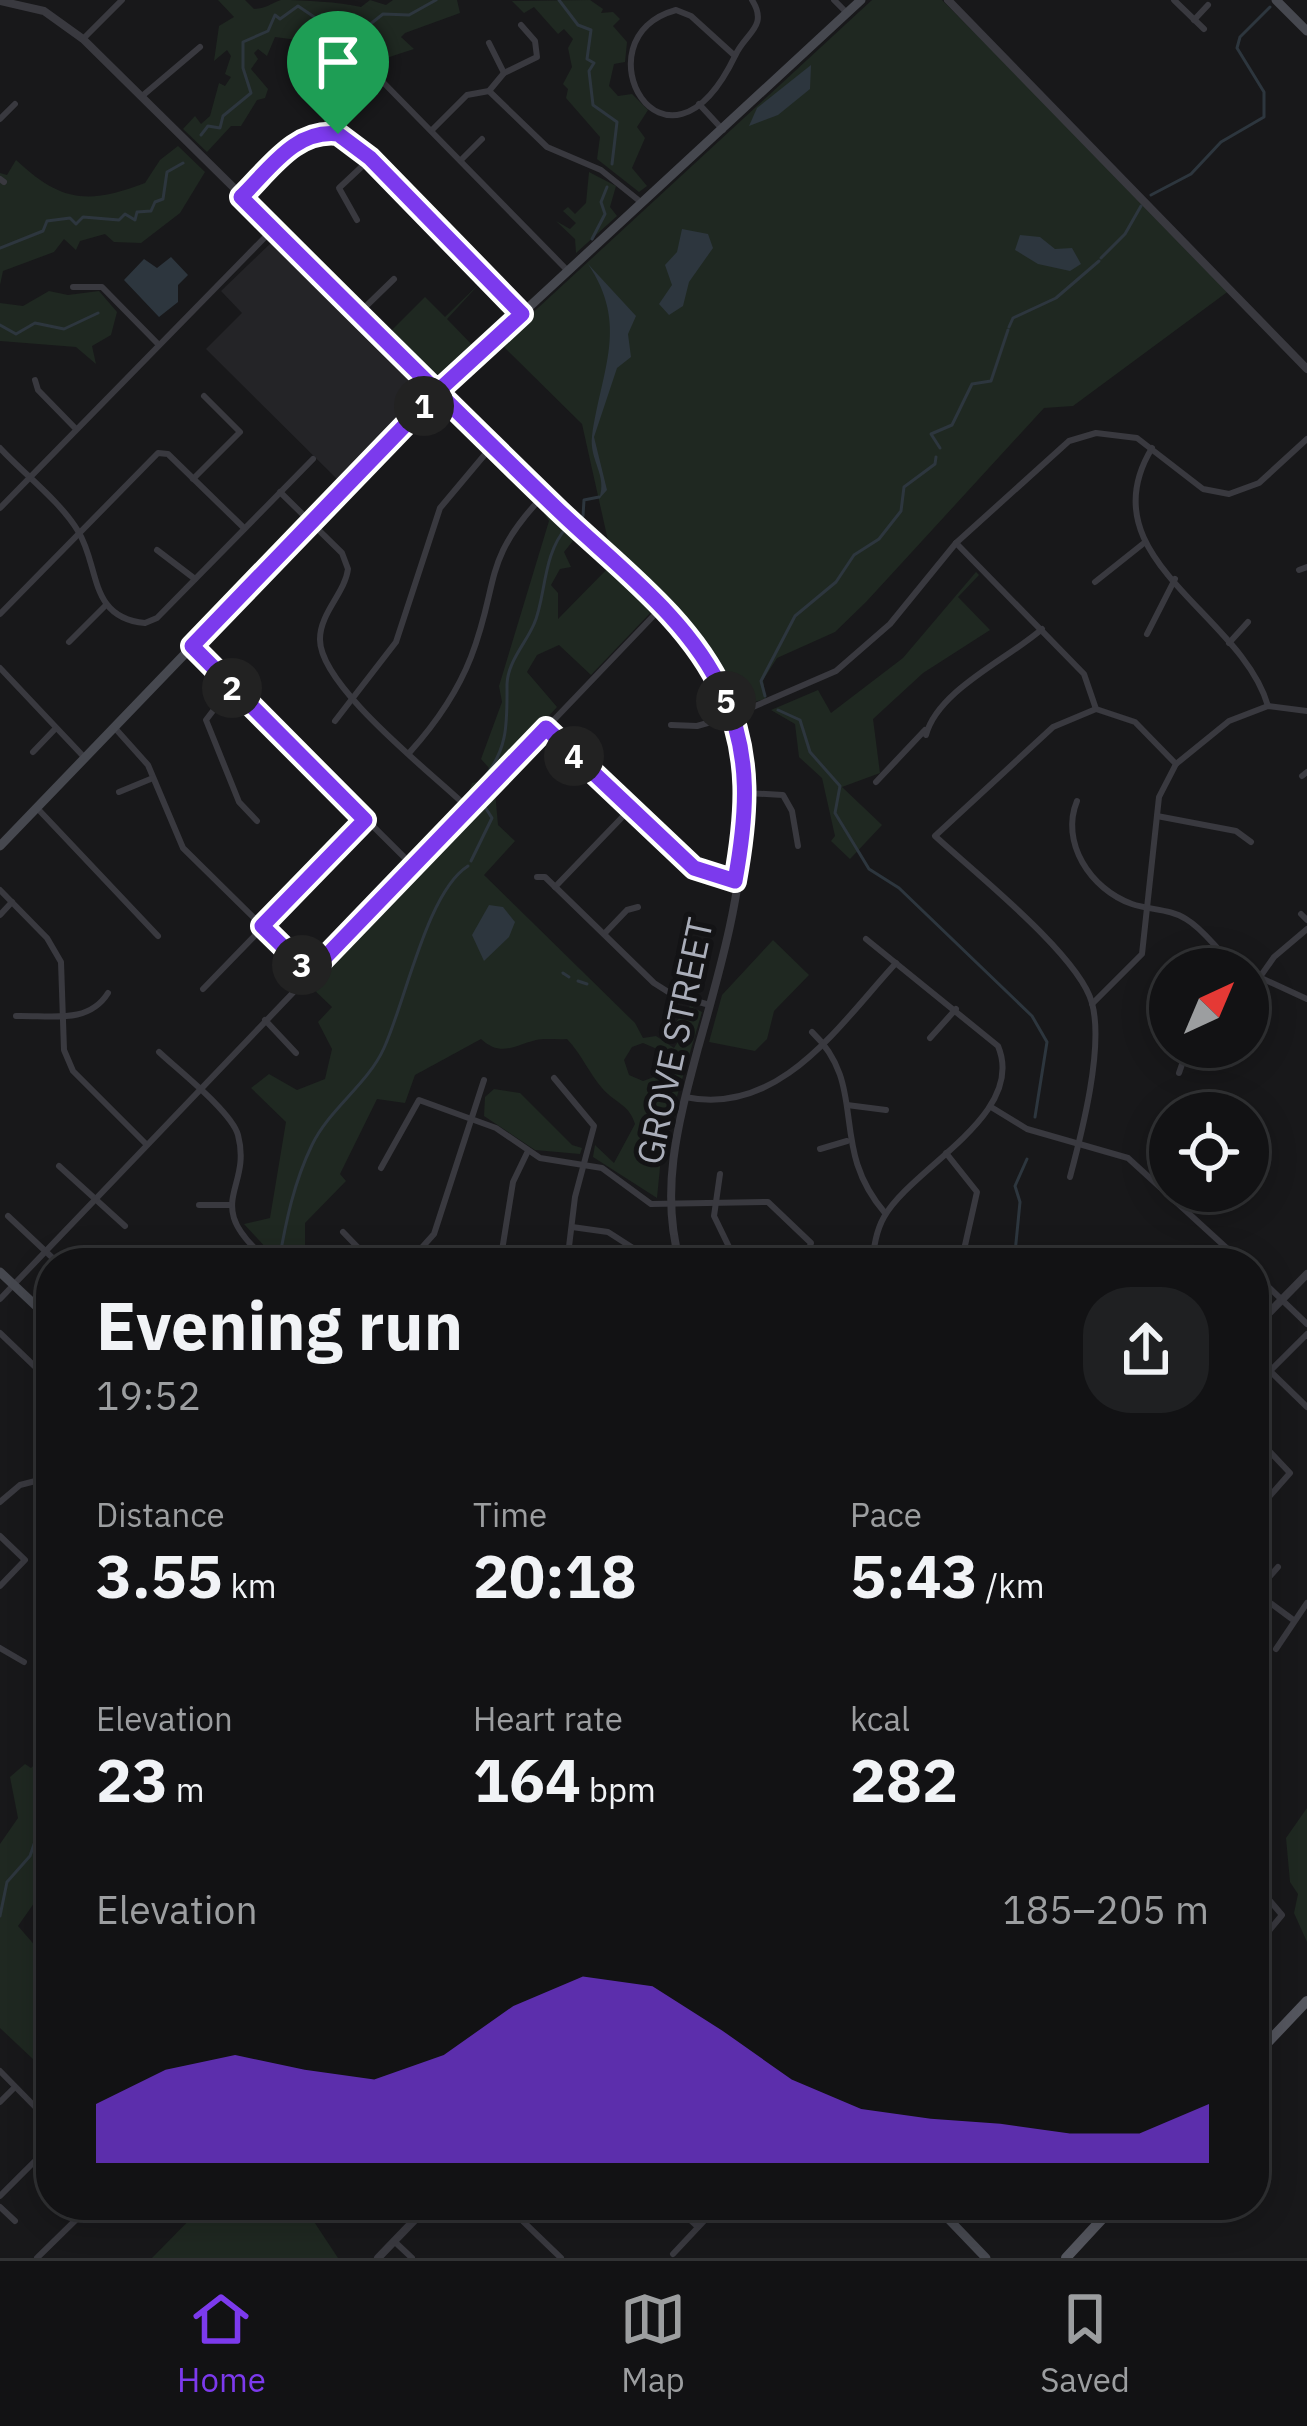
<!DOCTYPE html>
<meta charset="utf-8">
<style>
:root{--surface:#121214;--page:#1f2022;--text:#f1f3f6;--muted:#9c9ea0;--line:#313234;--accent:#7c3aed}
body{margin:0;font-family:"IBM Plex Sans",sans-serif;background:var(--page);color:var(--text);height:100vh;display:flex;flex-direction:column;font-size:45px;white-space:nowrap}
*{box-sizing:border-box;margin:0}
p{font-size:39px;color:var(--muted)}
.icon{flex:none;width:66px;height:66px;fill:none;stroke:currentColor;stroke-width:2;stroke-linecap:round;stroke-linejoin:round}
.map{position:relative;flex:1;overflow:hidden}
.sheet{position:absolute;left:36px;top:1248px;width:1233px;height:972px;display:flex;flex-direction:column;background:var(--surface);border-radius:48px;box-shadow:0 6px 30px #0003,0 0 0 3px var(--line)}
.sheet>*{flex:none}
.needle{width:78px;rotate:44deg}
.fabs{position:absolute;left:1149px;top:948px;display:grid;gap:24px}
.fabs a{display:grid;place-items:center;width:120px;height:120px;border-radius:50%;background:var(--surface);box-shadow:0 6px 30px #0003,0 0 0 3px var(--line);font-size:60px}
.pin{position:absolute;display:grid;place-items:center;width:102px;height:102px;color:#fff;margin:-123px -51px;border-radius:50% 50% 50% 0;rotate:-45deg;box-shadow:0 0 12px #0007}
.pin .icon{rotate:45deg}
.km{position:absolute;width:60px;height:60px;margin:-30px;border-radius:50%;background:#222;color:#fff;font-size:33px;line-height:60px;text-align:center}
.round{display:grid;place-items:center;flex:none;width:126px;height:126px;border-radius:48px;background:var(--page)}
.overview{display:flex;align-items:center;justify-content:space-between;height:204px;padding:0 60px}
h1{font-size:66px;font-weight:700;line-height:90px}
.metrics{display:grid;grid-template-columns:repeat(3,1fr);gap:18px;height:204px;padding:12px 60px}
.metrics div{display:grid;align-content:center}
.metrics b{font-size:60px;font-weight:700}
.metrics small{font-size:33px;font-weight:400}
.metrics p{font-size:33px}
.chart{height:336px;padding:24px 60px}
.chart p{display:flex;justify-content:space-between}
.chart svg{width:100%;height:216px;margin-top:12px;fill:var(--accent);opacity:.7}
.tabs{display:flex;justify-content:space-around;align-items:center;height:168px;border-top:3px solid var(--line);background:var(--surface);font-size:33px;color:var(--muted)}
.tabs a{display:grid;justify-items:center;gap:6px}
.tabs .current{color:var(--accent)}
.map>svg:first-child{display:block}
.built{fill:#242427}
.green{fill:#1f2821;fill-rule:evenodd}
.water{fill:#2d363e}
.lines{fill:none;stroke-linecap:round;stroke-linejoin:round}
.stream{stroke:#2d363e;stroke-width:3}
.minor{stroke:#39393f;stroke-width:6}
.tertiary{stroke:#39393f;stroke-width:8}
.secondary{stroke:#46484f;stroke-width:9}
.primary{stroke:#54565e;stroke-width:10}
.route-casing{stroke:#fff;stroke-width:24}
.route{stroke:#7c3aed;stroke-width:15}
.labels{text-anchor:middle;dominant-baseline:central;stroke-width:10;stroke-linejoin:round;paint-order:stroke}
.street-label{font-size:36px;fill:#aaaeba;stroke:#131315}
</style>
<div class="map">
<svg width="1307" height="2258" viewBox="0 0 1307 2258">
<rect width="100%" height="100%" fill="#18181a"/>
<polygon class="built" points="274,240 422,390 423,395 340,482 206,349 242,313 221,291"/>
<g class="green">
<path d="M218,0H245L254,9C268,8 269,4 281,0C305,0 338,2 361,7L370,0L386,5L393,0H457L460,13L405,33L401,37L414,49L371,63L363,55L343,54L328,69L297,40L275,37L267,56L258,49L254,53L258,59L251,69L268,89L265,98L257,100L241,126H231L207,152L183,129L195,116L201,124L210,116L219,83L225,86L231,77L225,74L231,56L227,50L214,61L219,26L234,17Z"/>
<polygon points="590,0 603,9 601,13 613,12 620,19 613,26 627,42 625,62 614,64 609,86 618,96 632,94 648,110 637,127 645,138 632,168 647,186 639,192 597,159 600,137 566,98 568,89 563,84 572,67 568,48 573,39 564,29 558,34 534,7 524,13 512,1"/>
<polygon points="872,0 942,0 1230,290 1073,406 1044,408 866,602 835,632 777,658 763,680 766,699 736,706 704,647 611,554 582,424 500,343"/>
<path d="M178,146L205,172L180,213L141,243L114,242L105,234L80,241L76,250L64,239L54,252L3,271L0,285V173L7,175L16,160C61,202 88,205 145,183L160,160Z"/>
<polygon points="589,172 616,186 610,207 617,216 576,253 575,239 556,221 570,229 576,223 563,211 568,207 575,214 586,203"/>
<polygon points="481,282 447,319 475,348 444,377 435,377 389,333 425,297 445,317"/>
<polygon points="49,291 68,295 99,291 117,312 111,335 92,346 96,364 76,347 0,341 0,303 23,306"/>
<polygon points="547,505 576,537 564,552 571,567 560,569 551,585 558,593 558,619 610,566 655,608 591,675 559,645 537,655 527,672 557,707 474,797 469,792 472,783 481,781 489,768 481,759 502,702 499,686 549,521 542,510"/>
<polygon points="976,572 979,575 958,597 990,630 923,673 873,719 880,773 842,787 882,825 850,859 831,841 835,836 822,778 799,757 795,724 771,710 818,690 831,713 903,658"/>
<path d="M495,791L498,825L515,841L484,875L635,1023L643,1038L656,1036L674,1048L681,1037L677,1032L685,1033L675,1023L690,1006L702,1012L662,1147L657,1198L593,1157L595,1145L614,1163L635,1124C629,1104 615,1103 602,1088C589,1073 582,1055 567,1039C557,1040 545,1038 536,1040C513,1046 501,1057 481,1039L415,1075L405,1103L377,1099L340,1174L346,1181L305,1223V1255L297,1263H280L244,1224L270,1218L286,1122L251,1088L269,1074L297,1090L325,1079L332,1049L318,1022L332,1007L310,986ZM643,1043L657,1049L662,1064L654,1077L643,1081L629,1075L624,1060L632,1047Z"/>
<polygon points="773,940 809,975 774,1011 767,1039 755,1051 709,1042 722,995"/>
<polygon points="494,1089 520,1093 572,1145 582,1148 580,1154 535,1150 484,1116 485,1097"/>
<path d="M51,1683V1879L18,1926L51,1964V2076L0,2028V1844L18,1818L10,1777L25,1764L31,1768C45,1756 46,1743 43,1726L50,1720L46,1694Z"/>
<polygon points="1307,1808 1307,1942 1294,1913 1298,1894 1290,1882 1286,1838"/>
<polygon points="204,2205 303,2205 338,2258 152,2258"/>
</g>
<g class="water">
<polygon points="811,65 810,89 778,115 749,126 757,108"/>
<polygon points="682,229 708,234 713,248 689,282 683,306 669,315 659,304 672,285 665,265 677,252"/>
<polygon points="1020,235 1040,237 1055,249 1072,248 1081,264 1070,271 1038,264 1015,250"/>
<polygon points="171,257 188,275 178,285 178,302 159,317 124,280 144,259 157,268"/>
<path d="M588,264L636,316L628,334L631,357L617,368L594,437L607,490L599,499C608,475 589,461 592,436C602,368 629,325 588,264Z"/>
<polygon points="489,905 503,907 515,922 509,937 484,961 472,935"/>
</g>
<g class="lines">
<g class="stream">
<polyline points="559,0 578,25 591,30 587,59 594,63 589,71 593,105 617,122 612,164"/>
<polyline points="201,135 208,126 220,128 223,116 251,93 243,68 243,42 268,31 275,15 280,19 298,6 323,23 333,18 364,29 383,14 409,15 436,0"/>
<polyline points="1151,195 1191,174 1221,142 1264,117 1264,92 1237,48 1240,37 1270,7"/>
<polyline points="592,239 605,214 601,202 607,187"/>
<polyline points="0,248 43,231 47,221 70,218 76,224 83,217 119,220 125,214 135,220 137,212 151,211 155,202 163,199 167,172 183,163"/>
<polyline points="1101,258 1125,234 1141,206"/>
<polyline points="0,325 16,334 35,323 64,329 98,313"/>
<polyline points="1009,327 1013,318 1056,298 1099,261"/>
<polyline points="940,448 931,434 952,425 972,384 991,381 1008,330"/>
<polyline points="577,519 583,516 584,500 599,497"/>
<polyline points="765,696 761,681 795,616 836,582 854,555 879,539 901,511 904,487 935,464 936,457"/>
<polyline points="778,710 800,720 810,752 840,786 835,813 869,869 899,888 1032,1016 1047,1042 1035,1117"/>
<path d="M482,780C509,750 507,721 507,684C508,661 526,643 534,624C546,598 542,554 567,527"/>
<polyline points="471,861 492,818 485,807"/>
<polyline points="563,973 569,977"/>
<polyline points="578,981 587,984"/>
<path d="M279,1261C286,1221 294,1182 312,1145C329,1109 368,1084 384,1048C406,1000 427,892 468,866"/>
<polyline points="1014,1263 1020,1202 1015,1186 1027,1159"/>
<polyline points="0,1916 7,1882 30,1856 51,1795"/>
</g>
<g class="minor">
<polyline points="834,0 847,13"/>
<polyline points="1174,0 1204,29"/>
<polyline points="1194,20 1208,5"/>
<polyline points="83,39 122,0"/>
<polyline points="489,43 504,73"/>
<path d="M735,56L691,16L676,10C575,38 665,201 735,56C745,33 769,27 752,0"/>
<polyline points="376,75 568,271"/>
<polyline points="489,91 547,147 601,170 642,203"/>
<polyline points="141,97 200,47"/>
<polyline points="699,104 723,130"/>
<polyline points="0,119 15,104"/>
<polyline points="433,129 467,95 489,91 504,73 537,57 535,41 521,25"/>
<polyline points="324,132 328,119"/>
<polyline points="462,159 482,139"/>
<polyline points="0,179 4,182"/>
<path d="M241,197C260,178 290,135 318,133C359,128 488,278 522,313"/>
<polyline points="357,220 339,188 370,159"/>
<polyline points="73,287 102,287 159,345"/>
<polyline points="359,313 394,279"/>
<polyline points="35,380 38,390 76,429"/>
<path d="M0,448C24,474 60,501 78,531C100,566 88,618 145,623L157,618L313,459"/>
<path d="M1152,448C1085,558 1241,612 1268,706"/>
<polyline points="193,479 240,432 204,396"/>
<path d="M280,492L342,553L348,569C345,593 320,613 320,639C319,686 433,774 468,808"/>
<polyline points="0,508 273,229"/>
<polyline points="956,543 1084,674 1096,709 1135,722 1176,764"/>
<polyline points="157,550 195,579"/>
<polyline points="1299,570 1307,567"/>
<polyline points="1095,582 1144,543"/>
<polyline points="0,614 158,453 168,454 244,528"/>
<polyline points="1147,634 1175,579"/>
<polyline points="69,642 105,606"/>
<polyline points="1229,643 1248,622"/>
<polyline points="192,646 413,866"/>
<polyline points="0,668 84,757"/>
<polyline points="231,687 206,720 239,802 257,821"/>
<polyline points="335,721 396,642 440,508 492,446"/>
<polyline points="671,725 697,726 732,716 836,671 890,624 956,543 1069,441 1096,433 1137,438 1203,489 1229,494 1259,483 1307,439"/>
<polyline points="114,727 148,765 183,848 310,973"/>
<polyline points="546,727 694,868 735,881"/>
<path d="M926,735C938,690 1008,659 1042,629"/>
<polyline points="33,752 55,729"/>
<path d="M410,752C436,723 457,693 471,657C500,582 481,561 543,496"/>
<polyline points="1302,776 1307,772"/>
<polyline points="876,782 925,730"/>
<polyline points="119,792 153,778"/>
<polyline points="747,793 783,795 792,811 798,846"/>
<path d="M1077,801C1060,842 1090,889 1132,904C1150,910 1171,909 1186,919C1208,932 1220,957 1242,969"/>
<polyline points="37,808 158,936"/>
<polyline points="1157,816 1236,831 1251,842"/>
<polyline points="537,877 545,877 654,983 673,995 710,1005"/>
<polyline points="555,887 632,807"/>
<polyline points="0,890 47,938 61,962 64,1050 73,1071 146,1144"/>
<polyline points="1301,914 1307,920"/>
<polyline points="0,915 12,902"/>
<polyline points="604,934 627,910 638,907"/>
<path d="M866,939L998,1046C1027,1115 912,1167 884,1217C876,1231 874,1247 872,1263"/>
<polyline points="1248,972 1307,999"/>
<polyline points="203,989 366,821"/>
<polyline points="1248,994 1274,957 1307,929"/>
<polyline points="1092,1004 1142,954 1159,797 1176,764 1229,721 1268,706 1307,711"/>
<path d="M16,1016C50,1015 88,1025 108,993"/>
<polyline points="265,1020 296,1053"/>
<path d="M812,1032C870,1087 827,1146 885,1213"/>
<polyline points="930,1038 956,1009"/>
<path d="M159,1052C178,1070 232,1112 238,1135C253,1192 198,1203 271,1263"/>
<polyline points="1179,1073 1188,1047"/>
<polyline points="554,1078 594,1126 575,1197 567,1263"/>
<path d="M685,1097C780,1117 839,1025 896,963"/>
<polyline points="847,1105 886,1110"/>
<polyline points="991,1107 1027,1129 1128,1158 1243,1263"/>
<polyline points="820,1149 847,1141"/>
<polyline points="946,1153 977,1192 961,1263"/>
<polyline points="59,1166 125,1226"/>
<polyline points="381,1168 419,1100 496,1128 540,1158 602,1168 651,1204 768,1202 811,1243 804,1263"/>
<polyline points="720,1174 714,1216 731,1251"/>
<path d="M1070,1177C1082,1132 1104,1047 1092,1003C1080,956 973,871 935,836L1053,727L1096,709"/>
<polyline points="199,1205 230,1205"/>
<polyline points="8,1216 58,1263"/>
<polyline points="572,1227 608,1232 647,1257"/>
<polyline points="343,1232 373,1263"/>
<polyline points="408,1263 434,1234 484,1080"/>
<polyline points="500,1263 513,1182 527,1153"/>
<polyline points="1254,1273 1307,1324"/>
<polyline points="0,1299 660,609"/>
<polyline points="0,1333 51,1382"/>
<polyline points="1271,1372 1307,1407"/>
<polyline points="1254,1387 1307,1334"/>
<polyline points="1254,1435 1290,1473 1254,1514"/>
<polyline points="0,1502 20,1485 51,1477"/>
<polyline points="0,1536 25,1560 0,1586"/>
<polyline points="1254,1591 1292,1619"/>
<polyline points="1256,1592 1278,1567"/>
<polyline points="0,1648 24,1662"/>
<polyline points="1276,1649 1307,1603"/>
<polyline points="1254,1882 1282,1915 1254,1949"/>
<polyline points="1254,1918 1269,1932"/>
<polyline points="45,1938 51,1932"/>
<polyline points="0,2071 51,2123"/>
<polyline points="0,2102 14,2088"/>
<polyline points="0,2196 51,2145"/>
<polyline points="506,2205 561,2258"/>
<polyline points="674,2205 698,2227"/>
<polyline points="0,2207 15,2221"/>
<polyline points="394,2241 412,2258"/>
<polyline points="673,2254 719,2205"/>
<polyline points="37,2258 91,2205"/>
</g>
<g class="tertiary">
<polyline points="948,0 1307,369"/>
<path d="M0,1L44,11L83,39L675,623C786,750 739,902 698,1048C679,1120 659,1189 680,1263"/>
<polyline points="1254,1328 1307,1274"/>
<polyline points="378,2258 429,2205"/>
</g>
<g class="secondary">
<polyline points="1276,0 1307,31"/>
<polyline points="0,846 437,392 861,0"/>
<polyline points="0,1272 51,1320"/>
<polyline points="935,2205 986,2258"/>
</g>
<g class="primary">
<polyline points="1254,2057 1307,2001"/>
<polyline points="1066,2258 1115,2205"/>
</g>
</g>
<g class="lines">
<g class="route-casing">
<path id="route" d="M338,134L370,158L522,314L437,392L192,646L365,820L262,926L310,973L546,728L694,868L735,881C747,815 752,756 723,693C689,617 611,562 553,505C448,403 344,300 241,197C270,169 295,129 338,134"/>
</g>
<use href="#route" class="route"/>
</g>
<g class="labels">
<g class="street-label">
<text transform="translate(674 1041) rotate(-78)">GROVE STREET</text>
</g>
</g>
</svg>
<div class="fabs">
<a><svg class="needle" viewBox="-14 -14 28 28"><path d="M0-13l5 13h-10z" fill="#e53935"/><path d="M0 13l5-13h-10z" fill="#9c9ea0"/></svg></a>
<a><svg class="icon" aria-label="locate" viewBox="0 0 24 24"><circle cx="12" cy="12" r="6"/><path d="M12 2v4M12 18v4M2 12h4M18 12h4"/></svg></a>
</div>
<div class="pin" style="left:338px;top:134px;background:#1e9e55"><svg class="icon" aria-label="arrive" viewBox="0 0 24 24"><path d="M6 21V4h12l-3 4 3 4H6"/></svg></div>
<b class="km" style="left:424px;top:406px">1</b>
<b class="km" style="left:232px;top:688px">2</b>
<b class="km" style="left:302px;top:965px">3</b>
<b class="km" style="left:574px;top:756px">4</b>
<b class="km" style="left:726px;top:701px">5</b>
<section class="sheet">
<div class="overview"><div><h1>Evening run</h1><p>19:52</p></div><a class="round"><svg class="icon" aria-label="share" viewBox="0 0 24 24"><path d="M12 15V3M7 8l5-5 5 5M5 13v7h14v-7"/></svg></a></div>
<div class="metrics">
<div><p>Distance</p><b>3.55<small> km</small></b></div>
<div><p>Time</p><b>20:18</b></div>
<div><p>Pace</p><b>5:43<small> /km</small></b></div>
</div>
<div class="metrics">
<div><p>Elevation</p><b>23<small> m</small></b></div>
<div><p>Heart rate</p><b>164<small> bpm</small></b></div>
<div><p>kcal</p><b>282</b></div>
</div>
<div class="chart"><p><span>Elevation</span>185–205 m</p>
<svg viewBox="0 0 160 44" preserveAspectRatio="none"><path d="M0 44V32L10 25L20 22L30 25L40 27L50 22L60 12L70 6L80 8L90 17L100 27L110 33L120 35L130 36L140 38L150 38L160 32V44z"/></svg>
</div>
</section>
</div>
<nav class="tabs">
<a class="current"><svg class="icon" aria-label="home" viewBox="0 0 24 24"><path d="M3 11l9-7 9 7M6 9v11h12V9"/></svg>Home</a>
<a><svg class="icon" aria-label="map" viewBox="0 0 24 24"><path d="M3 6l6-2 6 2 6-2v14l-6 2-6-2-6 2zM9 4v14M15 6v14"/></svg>Map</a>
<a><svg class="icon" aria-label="saved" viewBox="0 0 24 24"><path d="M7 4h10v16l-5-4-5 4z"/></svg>Saved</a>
</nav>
